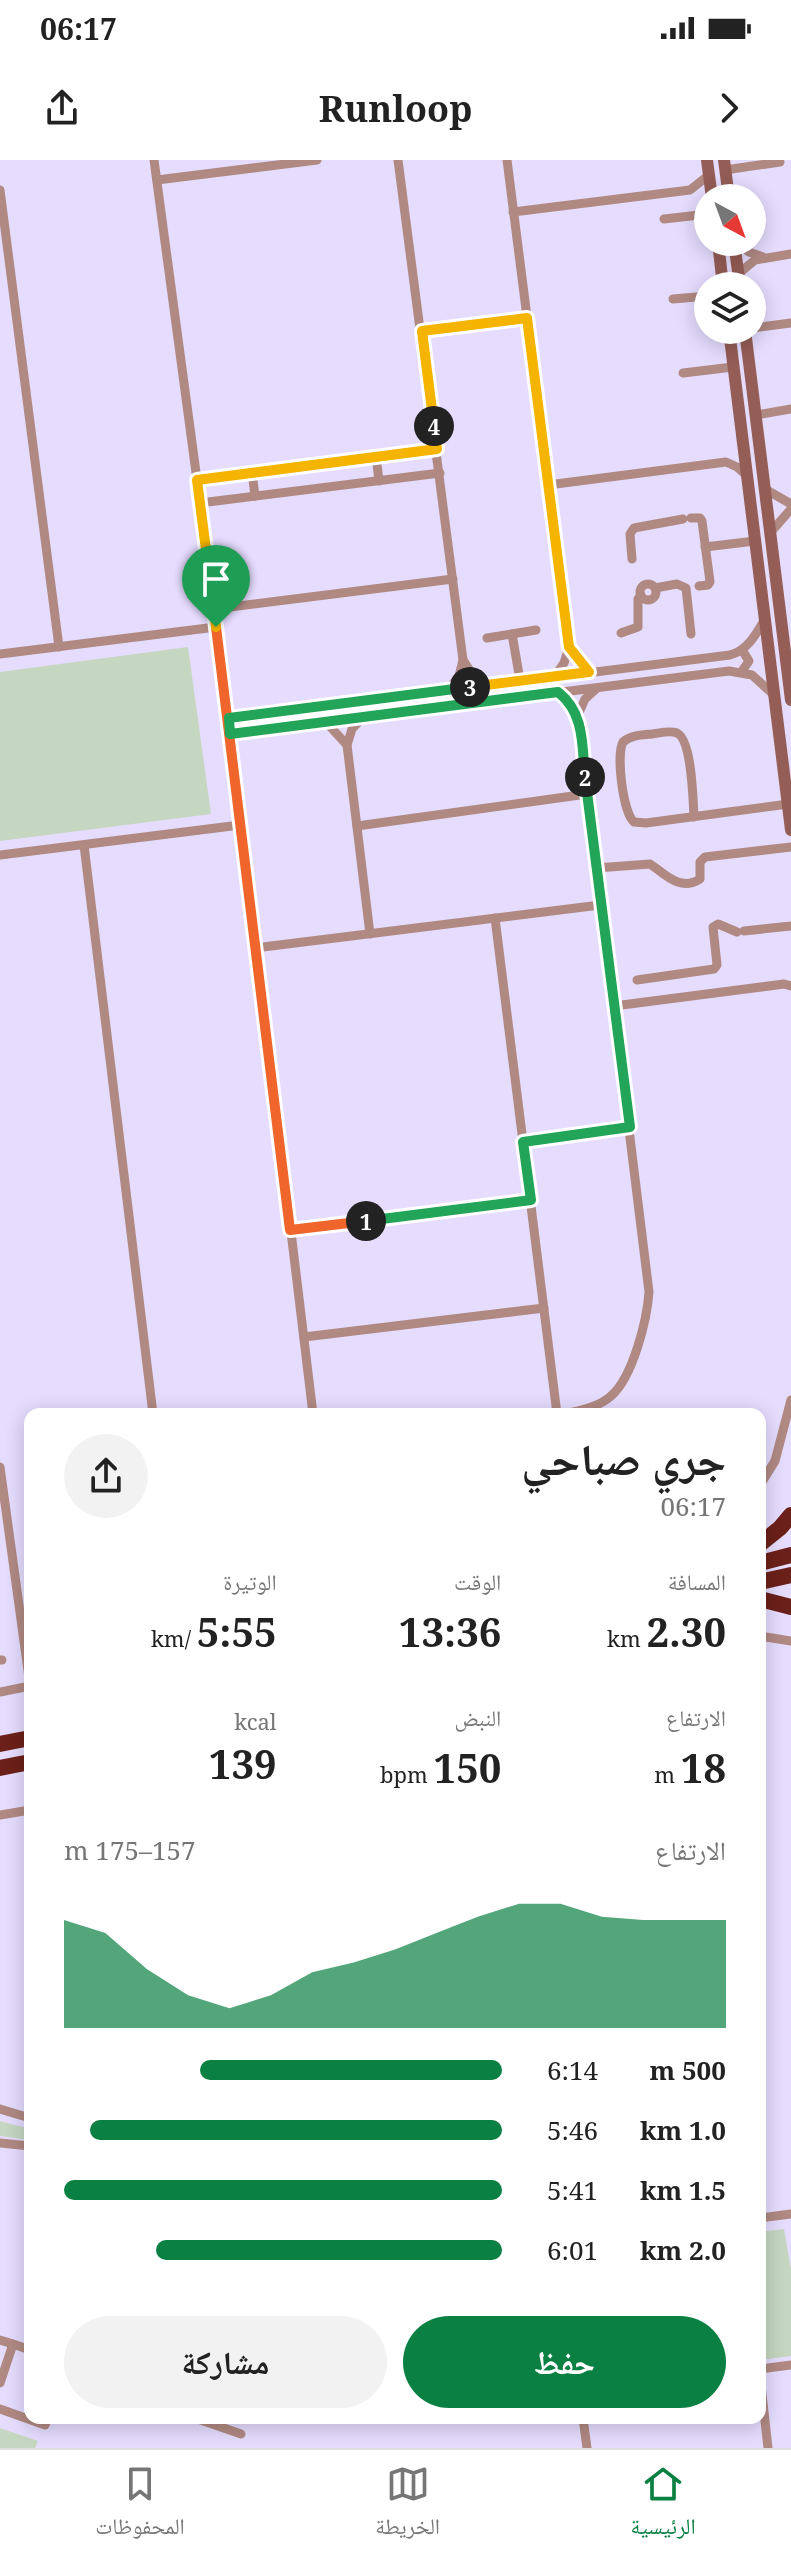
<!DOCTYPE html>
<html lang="ar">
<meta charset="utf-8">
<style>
:root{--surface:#fff;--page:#f2f2f2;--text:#222;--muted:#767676;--line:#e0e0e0;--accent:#0b8043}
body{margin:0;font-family:"Noto Serif","Noto Naskh Arabic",serif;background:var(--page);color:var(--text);direction:rtl;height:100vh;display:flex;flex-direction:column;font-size:30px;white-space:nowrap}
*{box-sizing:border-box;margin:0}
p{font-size:26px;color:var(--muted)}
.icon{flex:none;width:44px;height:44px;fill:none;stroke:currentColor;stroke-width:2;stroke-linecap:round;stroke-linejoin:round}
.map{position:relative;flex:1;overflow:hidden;direction:ltr}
.side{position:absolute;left:24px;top:1248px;width:742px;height:1016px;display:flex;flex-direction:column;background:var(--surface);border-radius:16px;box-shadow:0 4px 20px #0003;direction:rtl}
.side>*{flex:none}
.needle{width:52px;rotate:139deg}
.fabs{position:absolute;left:694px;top:24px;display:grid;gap:16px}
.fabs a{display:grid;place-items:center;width:72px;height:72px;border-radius:50%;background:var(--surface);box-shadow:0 4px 20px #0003;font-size:40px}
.pin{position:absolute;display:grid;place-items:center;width:68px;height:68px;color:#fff;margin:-82px -34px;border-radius:50% 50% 50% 0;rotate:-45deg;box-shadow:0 0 8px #0007}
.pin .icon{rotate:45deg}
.km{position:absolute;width:40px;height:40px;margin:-20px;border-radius:50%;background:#222;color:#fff;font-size:22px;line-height:40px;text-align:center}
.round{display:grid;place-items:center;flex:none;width:84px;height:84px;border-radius:42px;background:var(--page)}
.overview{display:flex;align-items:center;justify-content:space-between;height:136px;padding:0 40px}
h1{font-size:44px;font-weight:700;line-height:60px}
.figures{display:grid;grid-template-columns:repeat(3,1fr);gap:12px;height:136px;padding:8px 40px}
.figures div{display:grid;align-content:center}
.figures b{font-size:40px;font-weight:700}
.figures small{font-size:22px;font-weight:400}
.figures p{font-size:22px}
.chart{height:224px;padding:16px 40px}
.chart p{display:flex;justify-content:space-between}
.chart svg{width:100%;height:144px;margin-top:8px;fill:var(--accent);opacity:.7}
.primary-button{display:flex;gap:16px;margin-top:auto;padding:16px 40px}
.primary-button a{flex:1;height:92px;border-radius:48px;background:var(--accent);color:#fff;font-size:32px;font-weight:700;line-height:92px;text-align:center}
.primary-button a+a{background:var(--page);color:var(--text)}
ul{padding:0 40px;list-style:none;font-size:26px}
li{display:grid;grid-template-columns:128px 96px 1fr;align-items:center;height:60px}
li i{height:20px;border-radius:10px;background:var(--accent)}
.status{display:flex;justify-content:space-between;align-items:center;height:56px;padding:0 40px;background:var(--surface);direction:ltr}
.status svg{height:22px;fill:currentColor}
header{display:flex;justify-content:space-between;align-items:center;height:104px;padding:0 40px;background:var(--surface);font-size:36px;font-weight:700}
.menu{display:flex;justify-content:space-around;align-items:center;height:112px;border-top:2px solid var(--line);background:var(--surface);font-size:22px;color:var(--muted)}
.menu a{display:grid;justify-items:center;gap:4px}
.menu .on{color:var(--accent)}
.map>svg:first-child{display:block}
.green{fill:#c5d7c0}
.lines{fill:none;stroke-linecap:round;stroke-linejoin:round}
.street{stroke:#b08983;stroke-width:9}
.secondary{stroke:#945d55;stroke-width:12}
.highway{stroke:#6b2019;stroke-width:16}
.split-1-casing{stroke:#fff;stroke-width:16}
.split-2-casing{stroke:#fff;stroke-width:16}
.split-3-casing{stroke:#fff;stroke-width:16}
.split-4-casing{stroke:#fff;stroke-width:16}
.split-5-casing{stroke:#fff;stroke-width:16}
.split-1{stroke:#f0652b;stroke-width:10}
.split-2{stroke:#22a559;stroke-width:10}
.split-3{stroke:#22a559;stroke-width:10}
.split-4{stroke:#f5b400;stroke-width:10}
.split-5{stroke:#f5b400;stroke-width:10}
</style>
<div class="status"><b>06:17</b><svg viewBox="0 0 49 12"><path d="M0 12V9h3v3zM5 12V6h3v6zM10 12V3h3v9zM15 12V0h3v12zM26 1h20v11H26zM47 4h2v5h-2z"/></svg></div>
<header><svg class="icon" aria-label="forward" viewBox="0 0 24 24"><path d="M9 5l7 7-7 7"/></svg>Runloop<svg class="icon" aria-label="share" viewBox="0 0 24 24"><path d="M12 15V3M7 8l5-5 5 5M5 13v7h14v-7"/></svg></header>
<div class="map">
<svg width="791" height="2288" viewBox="0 0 791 2288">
<rect width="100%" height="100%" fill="#e5dcfe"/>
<g class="green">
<polygon points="188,487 211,654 0,681 0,512"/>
<polygon points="0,1961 30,1969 30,1980 0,1976"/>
<polygon points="784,2069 791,2109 791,2196 760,2200 760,2072"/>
<polygon points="0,2268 38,2281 35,2288 0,2288"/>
</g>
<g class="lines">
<g class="street">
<polyline points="154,0 229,558 313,1254"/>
<polyline points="398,0 463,500 459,516 449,529"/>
<polyline points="507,0 569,487 564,503 555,516"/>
<polyline points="725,10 780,2"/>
<polyline points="157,20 317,0"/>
<polyline points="0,30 59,487"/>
<polyline points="513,52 690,30 709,15"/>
<polyline points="664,59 708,54"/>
<polyline points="737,82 749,92 763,97"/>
<polyline points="738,114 755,100 791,94"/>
<polyline points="673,139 708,136"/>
<polyline points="752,168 791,163"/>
<polyline points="422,171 527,158"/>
<polyline points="683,213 733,207"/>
<polyline points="756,255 791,249"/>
<polyline points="376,296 379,321"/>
<polyline points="252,312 255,336"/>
<polyline points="197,320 437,289"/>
<polyline points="548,325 726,302 737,307 746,315"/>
<polyline points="765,329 791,344"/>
<polyline points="200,343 440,313"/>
<polyline points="691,358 700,358 702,361 710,422 708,425 699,426"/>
<polyline points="771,372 791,349"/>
<polyline points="705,387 755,381"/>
<polyline points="632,399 630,374 634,368 683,359"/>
<circle cx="648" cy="432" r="8"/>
<polyline points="655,428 677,424 686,428 691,474"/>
<polyline points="214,449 453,419"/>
<polyline points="621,473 638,467 638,439 641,435"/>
<polyline points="512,474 520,520"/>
<polyline points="487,478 536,470"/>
<polyline points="569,487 589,512"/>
<polyline points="0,494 216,467"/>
<polyline points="463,500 472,514 486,525"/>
<polyline points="742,511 749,501 742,490"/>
<path d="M558,532L569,542L578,555L649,1132C647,1160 633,1217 611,1236C599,1247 581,1250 565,1254"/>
<polyline points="578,555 585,539 596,529"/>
<polyline points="363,557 352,569 347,585 370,774"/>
<path d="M229,558L730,495C748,490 756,474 765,459"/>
<polyline points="325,561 347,585"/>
<polyline points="230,574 729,511 752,515 774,535"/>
<path d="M694,657C693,640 692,580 677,573C670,570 660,573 652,574C642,575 631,575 623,582C616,595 623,653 634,662L646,663L788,644"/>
<polyline points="357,666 587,634"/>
<polyline points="84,685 153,1254"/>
<polyline points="0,695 240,665"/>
<path d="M596,708L650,704C665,714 680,732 700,719V702L705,697L791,687"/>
<polyline points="495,758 557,1254"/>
<polyline points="744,771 791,766"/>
<polyline points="255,788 600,745"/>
<polyline points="637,820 714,809 717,805 713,767 718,764 737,772"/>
<polyline points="614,846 784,824 791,826"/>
<polyline points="523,982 630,967"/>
<polyline points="290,1070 531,1040"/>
<polyline points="304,1177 544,1148"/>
<polyline points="0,1307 30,1525"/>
<polyline points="760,1325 775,1301 791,1240"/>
<polyline points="760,1476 791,1481"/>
<polyline points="0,1500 2,1500"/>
<polyline points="0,1532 30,1526"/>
<polyline points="0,1655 30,1650"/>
<polyline points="0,1949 30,1958"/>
<polyline points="0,1983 30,1986"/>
<polyline points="760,2058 791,2054"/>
<polyline points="0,2180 13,2184"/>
<polyline points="760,2209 791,2205"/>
<polyline points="760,2216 768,2288"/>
<polyline points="0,2223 13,2184 30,2190"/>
<polyline points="0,2249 45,2265 48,2258"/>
<polyline points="195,2258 241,2274"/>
<polyline points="583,2258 587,2288"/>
</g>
<g class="secondary">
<polyline points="707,0 712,38"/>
<polyline points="724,0 729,38"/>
<polyline points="718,82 723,126"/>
<polyline points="734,82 740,126"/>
<polyline points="729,170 791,670"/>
<polyline points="745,170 791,540"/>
</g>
<g class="highway">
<polyline points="760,1384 780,1368 791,1355"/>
<polyline points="760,1403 791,1395"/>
<polyline points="760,1422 791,1415"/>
<polyline points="760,1439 791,1447"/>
<polyline points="0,1584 30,1578"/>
<polyline points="0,1608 30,1602"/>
</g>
</g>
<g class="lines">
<g class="split-1-casing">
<polyline id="split-1" points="216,467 290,1070 366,1061"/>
</g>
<g class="split-2-casing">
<polyline id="split-2" points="366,1061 531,1040 523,982 630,967 585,617"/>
</g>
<g class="split-3-casing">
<path id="split-3" d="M470,527L229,558L230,574L558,532C585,553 582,586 585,617"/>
</g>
<g class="split-4-casing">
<polyline id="split-4" points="434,266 422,171 527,158 569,487 589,512 470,527"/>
</g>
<g class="split-5-casing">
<polyline id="split-5" points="216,467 197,320 437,289 434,266"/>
</g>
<use href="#split-1" class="split-1"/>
<use href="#split-2" class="split-2"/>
<use href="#split-3" class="split-3"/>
<use href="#split-4" class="split-4"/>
<use href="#split-5" class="split-5"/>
</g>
</svg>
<div class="fabs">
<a><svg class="needle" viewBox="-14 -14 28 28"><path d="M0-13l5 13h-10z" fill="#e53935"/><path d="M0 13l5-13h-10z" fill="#767676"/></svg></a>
<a><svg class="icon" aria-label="layers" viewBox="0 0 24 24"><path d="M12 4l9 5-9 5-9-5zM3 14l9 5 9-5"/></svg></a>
</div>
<div class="pin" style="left:216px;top:467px;background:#1e9e55"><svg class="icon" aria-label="arrive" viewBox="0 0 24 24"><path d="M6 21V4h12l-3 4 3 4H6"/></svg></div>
<b class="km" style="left:366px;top:1061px">1</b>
<b class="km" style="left:585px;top:617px">2</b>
<b class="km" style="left:470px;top:527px">3</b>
<b class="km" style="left:434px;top:266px">4</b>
<section class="side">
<div class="overview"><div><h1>جري صباحي</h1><p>06:17</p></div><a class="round"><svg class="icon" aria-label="share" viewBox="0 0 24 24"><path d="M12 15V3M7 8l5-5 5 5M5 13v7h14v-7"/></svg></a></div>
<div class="figures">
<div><p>المسافة</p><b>2.30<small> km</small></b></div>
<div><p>الوقت</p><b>13:36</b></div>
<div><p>الوتيرة</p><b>5:55<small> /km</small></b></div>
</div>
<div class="figures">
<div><p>الارتفاع</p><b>18<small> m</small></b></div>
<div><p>النبض</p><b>150<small> bpm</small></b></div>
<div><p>kcal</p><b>139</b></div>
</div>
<div class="chart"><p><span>الارتفاع</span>157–175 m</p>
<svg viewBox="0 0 160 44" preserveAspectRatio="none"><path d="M0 44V11L10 15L20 26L30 34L40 38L50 34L60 27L70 24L80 20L90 15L100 10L110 6L120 6L130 10L140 11L150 11L160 11V44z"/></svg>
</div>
<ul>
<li><b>500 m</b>6:14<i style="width:69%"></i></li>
<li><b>1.0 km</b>5:46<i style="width:94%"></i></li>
<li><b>1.5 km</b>5:41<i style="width:100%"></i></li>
<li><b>2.0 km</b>6:01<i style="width:79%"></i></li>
</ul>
<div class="primary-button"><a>حفظ</a><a>مشاركة</a></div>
</section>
</div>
<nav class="menu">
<a class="on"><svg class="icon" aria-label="home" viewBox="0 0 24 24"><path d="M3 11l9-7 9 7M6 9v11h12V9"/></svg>الرئيسية</a>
<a><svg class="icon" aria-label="map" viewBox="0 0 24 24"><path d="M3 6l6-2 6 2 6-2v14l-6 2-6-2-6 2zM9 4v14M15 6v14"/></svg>الخريطة</a>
<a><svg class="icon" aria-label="saved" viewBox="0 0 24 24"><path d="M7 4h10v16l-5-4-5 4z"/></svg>المحفوظات</a>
</nav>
